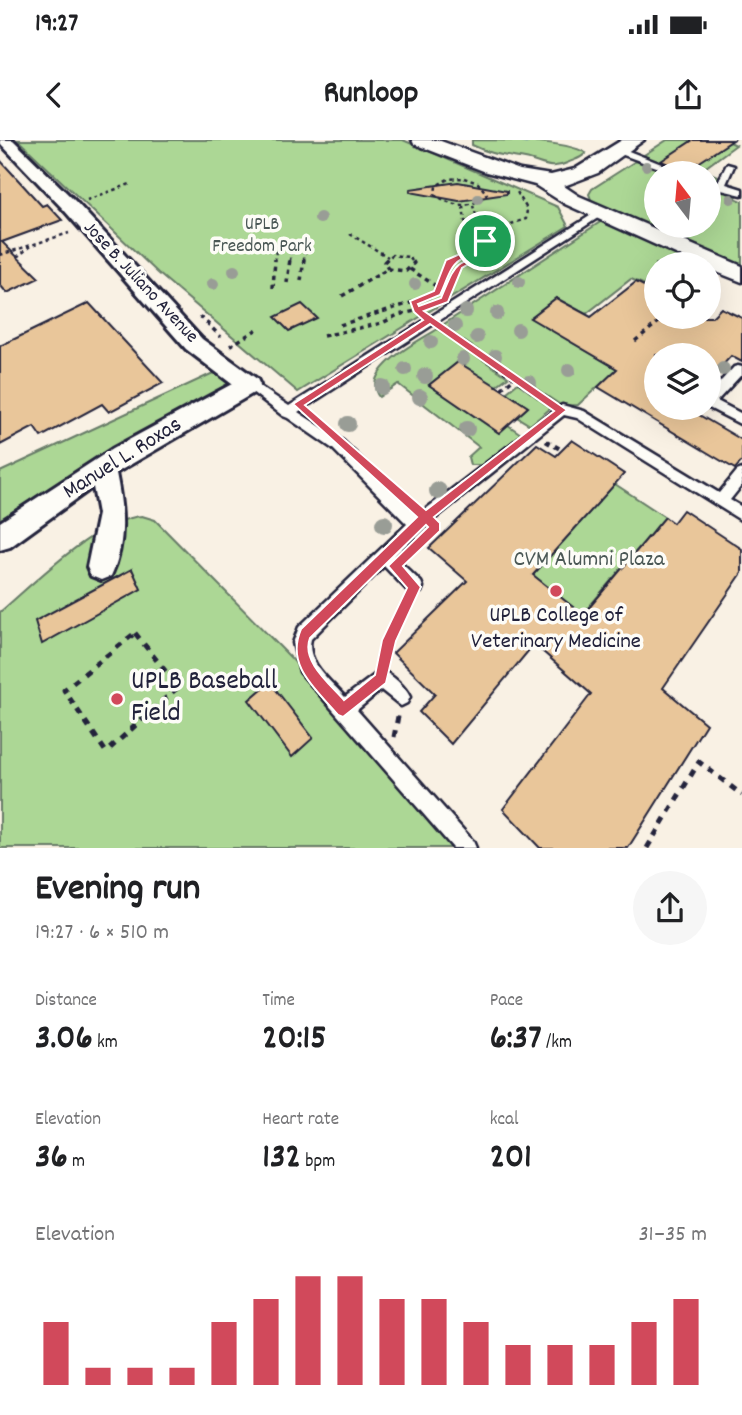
<!DOCTYPE html>
<meta charset="utf-8">
<style>
:root{--surface:#fff;--page:#f6f6f6;--text:#202124;--muted:#757577;--accent:#d1495b}
body{margin:0;font-family:Dekko,sans-serif;background:var(--page);color:var(--text);height:100vh;display:flex;flex-direction:column;font-size:26px;white-space:nowrap}
*{box-sizing:border-box;margin:0}
p{font-size:23px;color:var(--muted)}
.icon{flex:none;width:38px;height:38px;fill:none;stroke:currentColor;stroke-width:2;stroke-linecap:round;stroke-linejoin:round}
.map{position:relative;height:708px;overflow:hidden}
.drawer{display:flex;flex-direction:column;background:var(--surface);flex:1}
.drawer>*{flex:none}
.needle{width:46px;rotate:344deg}
.buttons{position:absolute;left:644px;top:21px;display:grid;gap:14px}
.buttons a{display:grid;place-items:center;width:77px;height:77px;border-radius:50%;background:var(--surface);box-shadow:0 7px 28px #0002;font-size:35px}
.pin{position:absolute;display:grid;place-items:center;width:60px;height:60px;color:#fff;margin:-30px;border:4px solid #fff;border-radius:50%;box-shadow:0 2px 7px #0007}
.round{display:grid;place-items:center;flex:none;width:74px;height:74px;border-radius:37px;background:var(--page)}
.headline{display:flex;align-items:center;justify-content:space-between;height:119px;padding:0 35px}
h1{font-size:38px;font-weight:700;line-height:52px}
.figures{display:grid;grid-template-columns:repeat(3,1fr);gap:10px;height:119px;padding:7px 35px}
.figures div{display:grid;align-content:center}
.figures b{font-size:35px;font-weight:700}
.figures small{font-size:19px;font-weight:400}
.figures p{font-size:19px}
.chart{height:196px;padding:14px 35px}
.chart p{display:flex;justify-content:space-between}
.chart svg{width:100%;height:126px;margin-top:7px;stroke:var(--accent);stroke-width:6}
.status{display:flex;justify-content:space-between;align-items:center;height:49px;padding:0 35px;background:var(--surface);direction:ltr}
.status svg{height:19px;fill:currentColor}
header{display:flex;justify-content:space-between;align-items:center;height:91px;padding:0 35px;background:var(--surface);font-size:32px;font-weight:700}
.map>svg:first-child{display:block}
.green{fill:#acd795;stroke:#677c68;stroke-width:2}
.lines{fill:none;stroke-linecap:round;stroke-linejoin:round}
.stream{stroke:#6c8aae;stroke-width:4.5}
.building{fill:#e9c69a;stroke:#22223b;stroke-width:2}
.service-casing{stroke:#22223b;stroke-width:5}
.minor-casing{stroke:#22223b;stroke-width:6}
.tertiary-casing{stroke:#22223b;stroke-width:5}
.path-far3{stroke:#22223b;stroke-width:2.5;stroke-dasharray:3.5 3.5;stroke-linecap:butt}
.path-far2{stroke:#22223b;stroke-width:3.5;stroke-dasharray:4.5 4.5;stroke-linecap:butt}
.path-far1{stroke:#22223b;stroke-width:4.5;stroke-dasharray:5 5;stroke-linecap:butt}
.path{stroke:#22223b;stroke-width:5;stroke-dasharray:7 7;stroke-linecap:butt}
.service{fill:#fdfcf7;fill-rule:evenodd}
.minor{fill:#fdfcf7;fill-rule:evenodd}
.tertiary{fill:#fdfcf7;fill-rule:evenodd}
.tree{fill:#999d96}
.route{fill:#d1495b;stroke:#fff;stroke-width:2;fill-rule:evenodd}
.poi-dot{fill:#d1495b;stroke:#fdfcf7;stroke-width:2.5}
.labels{text-anchor:middle;dominant-baseline:central;stroke-width:7;stroke-linejoin:round;paint-order:stroke}
.far-park-label{font-size:19px;fill:#4b5856;stroke:#fdfcf7}
.far-street-label{font-size:19px;fill:#22223b;stroke:#fdfcf7}
.street-label{font-size:23px;fill:#22223b;stroke:#fdfcf7}
.park-label{font-size:23px;fill:#4b5856;stroke:#fdfcf7}
.poi-label{font-size:23px;fill:#22223b;stroke:#fdfcf7}
.near-poi-label{font-size:28px;fill:#22223b;stroke:#fdfcf7;text-anchor:start}
</style>
<div class="status"><b>19:27</b><svg viewBox="0 0 49 12"><path d="M0 12V9h3v3zM5 12V6h3v6zM10 12V3h3v9zM15 12V0h3v12zM26 1h20v11H26zM47 4h2v5h-2z"/></svg></div>
<header><svg class="icon" aria-label="back" viewBox="0 0 24 24"><path d="M15 5l-7 7 7 7"/></svg>Runloop<svg class="icon" aria-label="share" viewBox="0 0 24 24"><path d="M12 15V3M7 8l5-5 5 5M5 13v7h14v-7"/></svg></header>
<div class="map">
<svg width="742" height="708" viewBox="0 0 742 708">
<rect width="100%" height="100%" fill="#f9f1e4"/>
<filter id="ink" filterUnits="userSpaceOnUse"><feTurbulence type="fractalNoise" baseFrequency=".0143" numOctaves="2"/><feDisplacementMap in="SourceGraphic" scale="14" xChannelSelector="R" yChannelSelector="G"/><feConvolveMatrix kernelMatrix="1 2 1 2 8 2 1 2 1" color-interpolation-filters="sRGB"/></filter>
<g filter="url(#ink)">
<g class="green">
<polygon points="18,0 403,0 558,67 568,86 298,252 158,133"/>
<path d="M472,0C502,0 565,0 586,13C579,20 575,19 567,23C550,31 541,22 525,19C504,15 492,15 472,5Z"/>
<polygon points="667,0 693,0 662,21 686,30 730,2 736,5 702,30 720,37 712,44 709,43 709,33 684,33 641,17"/>
<polygon points="637,20 672,33 656,33 656,86 709,86 709,47 740,53 735,58 742,61 742,129 592,62 589,54 592,49"/>
<polygon points="605,79 695,122 692,124 656,124 656,145 652,148 631,139 586,174 556,158 530,178 617,229 578,265 562,266 441,186"/>
<path d="M438,189L508,237L496,246L458,222L429,245L499,293L508,285L521,294L486,325H470L468,317L479,307L398,244L379,257C359,231 419,200 438,189Z"/>
<polygon points="224,228 240,243 0,395 0,332"/>
<polygon points="518,243 551,268 530,285 517,277 528,267 506,253"/>
<polygon points="615,344 665,377 582,475 533,435"/>
<path d="M142,376L155,380L292,519L459,708H0V472C34,443 97,379 142,376Z"/>
</g>
<g class="lines">
<polyline class="stream" points="523,0 526,2"/>
</g>
<g class="building">
<polygon points="693,0 733,0 686,31 661,21"/>
<polygon points="0,20 42,66 47,64 62,80 2,102 39,138 7,153 0,145"/>
<polygon points="458,42 507,51 507,54 459,61 410,52 410,49"/>
<polygon points="636,142 656,152 656,177 712,177 721,168 742,178 742,222 731,216 709,240 709,215 656,215 656,268 687,268 742,300 742,321 735,329 598,247 617,229 530,178 556,158 591,177"/>
<polygon points="89,163 163,243 109,272 102,264 41,297 34,287 0,305 0,206"/>
<polygon points="302,164 317,178 289,191 275,177"/>
<polygon points="458,222 501,249 528,267 499,293 429,245"/>
<polygon points="572,300 624,334 533,435 583,475 665,377 673,383 683,370 742,409 742,433 663,548 706,584 628,708 540,708 503,669 591,554 534,504 451,604 419,572 435,554 393,513 467,441 429,408 537,304 556,316"/>
<polygon points="132,429 141,449 42,504 35,481"/>
<polygon points="270,542 313,598 292,617 249,560"/>
</g>
<g class="lines">
<g class="service-casing">
<g id="service">
<polygon points="615,8 621,8 684,33 673,33 615,12"/>
<polygon points="727,24 734,26 726,44 742,49 742,55 709,47 709,41 718,42"/>
<path d="M601,69L606,72L604,74L298,272L343,301L418,375L562,265L584,271L719,353L737,331L742,329V345L730,360L742,367V381L577,278L564,275L422,389L394,416L421,442L423,447L421,452L415,454L409,452L384,426L311,499C305,522 331,541 345,557L381,530C392,535 405,546 410,557L407,563L401,566L381,550L357,570L473,701L476,708H453L300,532L293,503L299,487L407,384L333,309L288,278L283,276L243,245L245,242H253L289,266Z"/>
<polygon points="738,226 742,227 742,236 740,236 717,261 742,274 742,285 709,268 709,254 734,227"/>
</g>
</g>
<g class="minor-casing">
<path id="minor" d="M0,0H13L76,62L202,199L257,239L260,245L257,251L116,333C123,368 127,402 111,436L101,440L91,436L87,427L98,374L93,347L10,407L0,410V382L112,309L232,244L186,209L64,70L0,3Z"/>
</g>
<g class="tertiary-casing">
<polygon id="tertiary" points="412,0 438,0 520,30 551,35 575,29 622,0 644,0 598,33 564,46 579,56 742,126 742,142 709,129 709,124 698,124 565,64 535,45 486,32 414,4"/>
</g>
<g class="path-far3">
<path d="M464,38L478,43L487,54C472,70 451,67 435,54L436,46L448,39Z"/>
<polyline points="87,60 130,44"/>
<path d="M473,65C475,79 490,89 496,104"/>
<polyline points="463,66 465,81 485,101"/>
<polyline points="491,91 526,79 527,69 517,52"/>
<polyline points="350,94 388,117"/>
<polyline points="0,115 69,93"/>
<polyline points="17,117 30,107"/>
<polyline points="275,121 276,110"/>
<polyline points="290,121 291,110"/>
<polyline points="304,121 305,109"/>
<polyline points="385,121 392,115 409,117 412,121"/>
<polyline points="451,121 466,114 492,120 502,113 496,104 485,101 472,105 471,113"/>
<polyline points="474,121 477,120"/>
</g>
<g class="path-far2">
<polyline points="387,119 384,122 388,129"/>
<polyline points="484,119 493,119"/>
<polyline points="388,129 406,131 414,123 411,119"/>
<polyline points="410,129 439,148"/>
<polyline points="301,141 304,119"/>
<polyline points="287,143 290,119"/>
<polyline points="273,148 275,119"/>
<polyline points="449,152 458,127 477,120"/>
<polyline points="342,156 388,129"/>
<polyline points="200,176 221,197"/>
<polyline points="340,185 433,156 453,119"/>
<polyline points="444,190 549,262"/>
<polyline points="323,196 382,183 398,175 420,170"/>
<polyline points="635,201 665,177"/>
<polyline points="230,206 259,188"/>
<polyline points="501,249 514,238"/>
</g>
<g class="path-far1">
<polyline points="546,301 562,310"/>
<polyline points="406,465 408,461"/>
</g>
<g class="path">
<polygon points="135,493 178,547 106,612 64,550"/>
<polyline points="385,521 389,500 407,464"/>
<polyline points="394,597 399,571"/>
<polyline points="647,708 699,622 742,655"/>
</g>
<use href="#service" class="service"/>
<use href="#minor" class="minor"/>
<use href="#tertiary" class="tertiary"/>
</g>
<g class="tree">
<circle cx="646" cy="26" r="5"/>
<circle cx="478" cy="59" r="5"/>
<circle cx="731" cy="59" r="5"/>
<circle cx="320" cy="78" r="6"/>
<circle cx="234" cy="131" r="6"/>
<circle cx="519" cy="142" r="6"/>
<circle cx="213" cy="144" r="6"/>
<circle cx="415" cy="144" r="6"/>
<circle cx="466" cy="171" r="7"/>
<circle cx="497" cy="173" r="7"/>
<circle cx="455" cy="186" r="7"/>
<circle cx="518" cy="190" r="7"/>
<circle cx="477" cy="197" r="7"/>
<circle cx="431" cy="202" r="7"/>
<circle cx="495" cy="216" r="7"/>
<circle cx="463" cy="219" r="7"/>
<circle cx="405" cy="229" r="7"/>
<circle cx="723" cy="229" r="7"/>
<circle cx="569" cy="230" r="7"/>
<circle cx="425" cy="236" r="8"/>
<circle cx="529" cy="243" r="8"/>
<circle cx="382" cy="247" r="8"/>
<circle cx="420" cy="257" r="8"/>
<circle cx="348" cy="284" r="8"/>
<circle cx="467" cy="289" r="8"/>
<circle cx="438" cy="351" r="9"/>
<circle cx="384" cy="384" r="9"/>
</g>
</g>
<path class="route" d="M485,99L504,107L502,119L467,125L462,128L448,162L424,171L567,270L434,377L440,383V391L403,426L421,447L396,501L386,543L343,577L338,575C316,549 285,526 301,489L417,377L293,264L423,180L414,172L410,161L434,151L446,120L467,111L469,103ZM484,104L497,109L495,115C454,122 457,120 441,158L419,166L418,164L440,155C450,135 449,120 473,115L476,106ZM430,184L554,271L426,370L305,265ZM426,385L428,387L388,426L407,448L382,500L375,535L344,560C330,544 301,521 310,498Z"/>
<g class="poi-dot">
<circle cx="556" cy="451" r="7"/>
<circle cx="117" cy="559" r="7"/>
</g>
<g class="labels">
<g class="far-park-label">
<text x="262" y="85">UPLB<tspan x="262" dy="22">Freedom Park</tspan></text>
</g>
<g class="far-street-label">
<text transform="translate(140 143) rotate(47)">Jose B. Juliano Avenue</text>
</g>
<g class="street-label">
<text transform="translate(123 319) rotate(-32)">Manuel L. Roxas</text>
</g>
<g class="park-label">
<text x="589" y="420">CVM Alumni Plaza</text>
</g>
<g class="poi-label">
<text x="556" y="476">UPLB College of<tspan x="556" dy="26">Veterinary Medicine</tspan></text>
</g>
<g class="near-poi-label">
<text x="131" y="543">UPLB Baseball<tspan x="131" dy="32">Field</tspan></text>
</g>
</g>
</svg>
<div class="buttons">
<a><svg class="needle" viewBox="-14 -14 28 28"><path d="M0-13l5 13h-10z" fill="#e53935"/><path d="M0 13l5-13h-10z" fill="#757577"/></svg></a>
<a><svg class="icon" aria-label="locate" viewBox="0 0 24 24"><circle cx="12" cy="12" r="6"/><path d="M12 2v4M12 18v4M2 12h4M18 12h4"/></svg></a>
<a><svg class="icon" aria-label="layers" viewBox="0 0 24 24"><path d="M12 4l9 5-9 5-9-5zM3 14l9 5 9-5"/></svg></a>
</div>
<div class="pin" style="left:485px;top:101px;background:#1e9e55"><svg class="icon" aria-label="arrive" viewBox="0 0 24 24"><path d="M6 21V4h12l-3 4 3 4H6"/></svg></div>
</div>
<section class="drawer">
<div class="headline"><div><h1>Evening run</h1><p>19:27 · 6 × 510 m</p></div><a class="round"><svg class="icon" aria-label="share" viewBox="0 0 24 24"><path d="M12 15V3M7 8l5-5 5 5M5 13v7h14v-7"/></svg></a></div>
<div class="figures">
<div><p>Distance</p><b>3.06<small> km</small></b></div>
<div><p>Time</p><b>20:15</b></div>
<div><p>Pace</p><b>6:37<small> /km</small></b></div>
</div>
<div class="figures">
<div><p>Elevation</p><b>36<small> m</small></b></div>
<div><p>Heart rate</p><b>132<small> bpm</small></b></div>
<div><p>kcal</p><b>201</b></div>
</div>
<div class="chart"><p><span>Elevation</span>31–35 m</p>
<svg viewBox="0 0 160 44" preserveAspectRatio="none"><path d="M5 44V22M15 44V38M25 44V38M35 44V38M45 44V22M55 44V14M65 44V6M75 44V6M85 44V14M95 44V14M105 44V22M115 44V30M125 44V30M135 44V30M145 44V22M155 44V14"/></svg>
</div>
</section>
